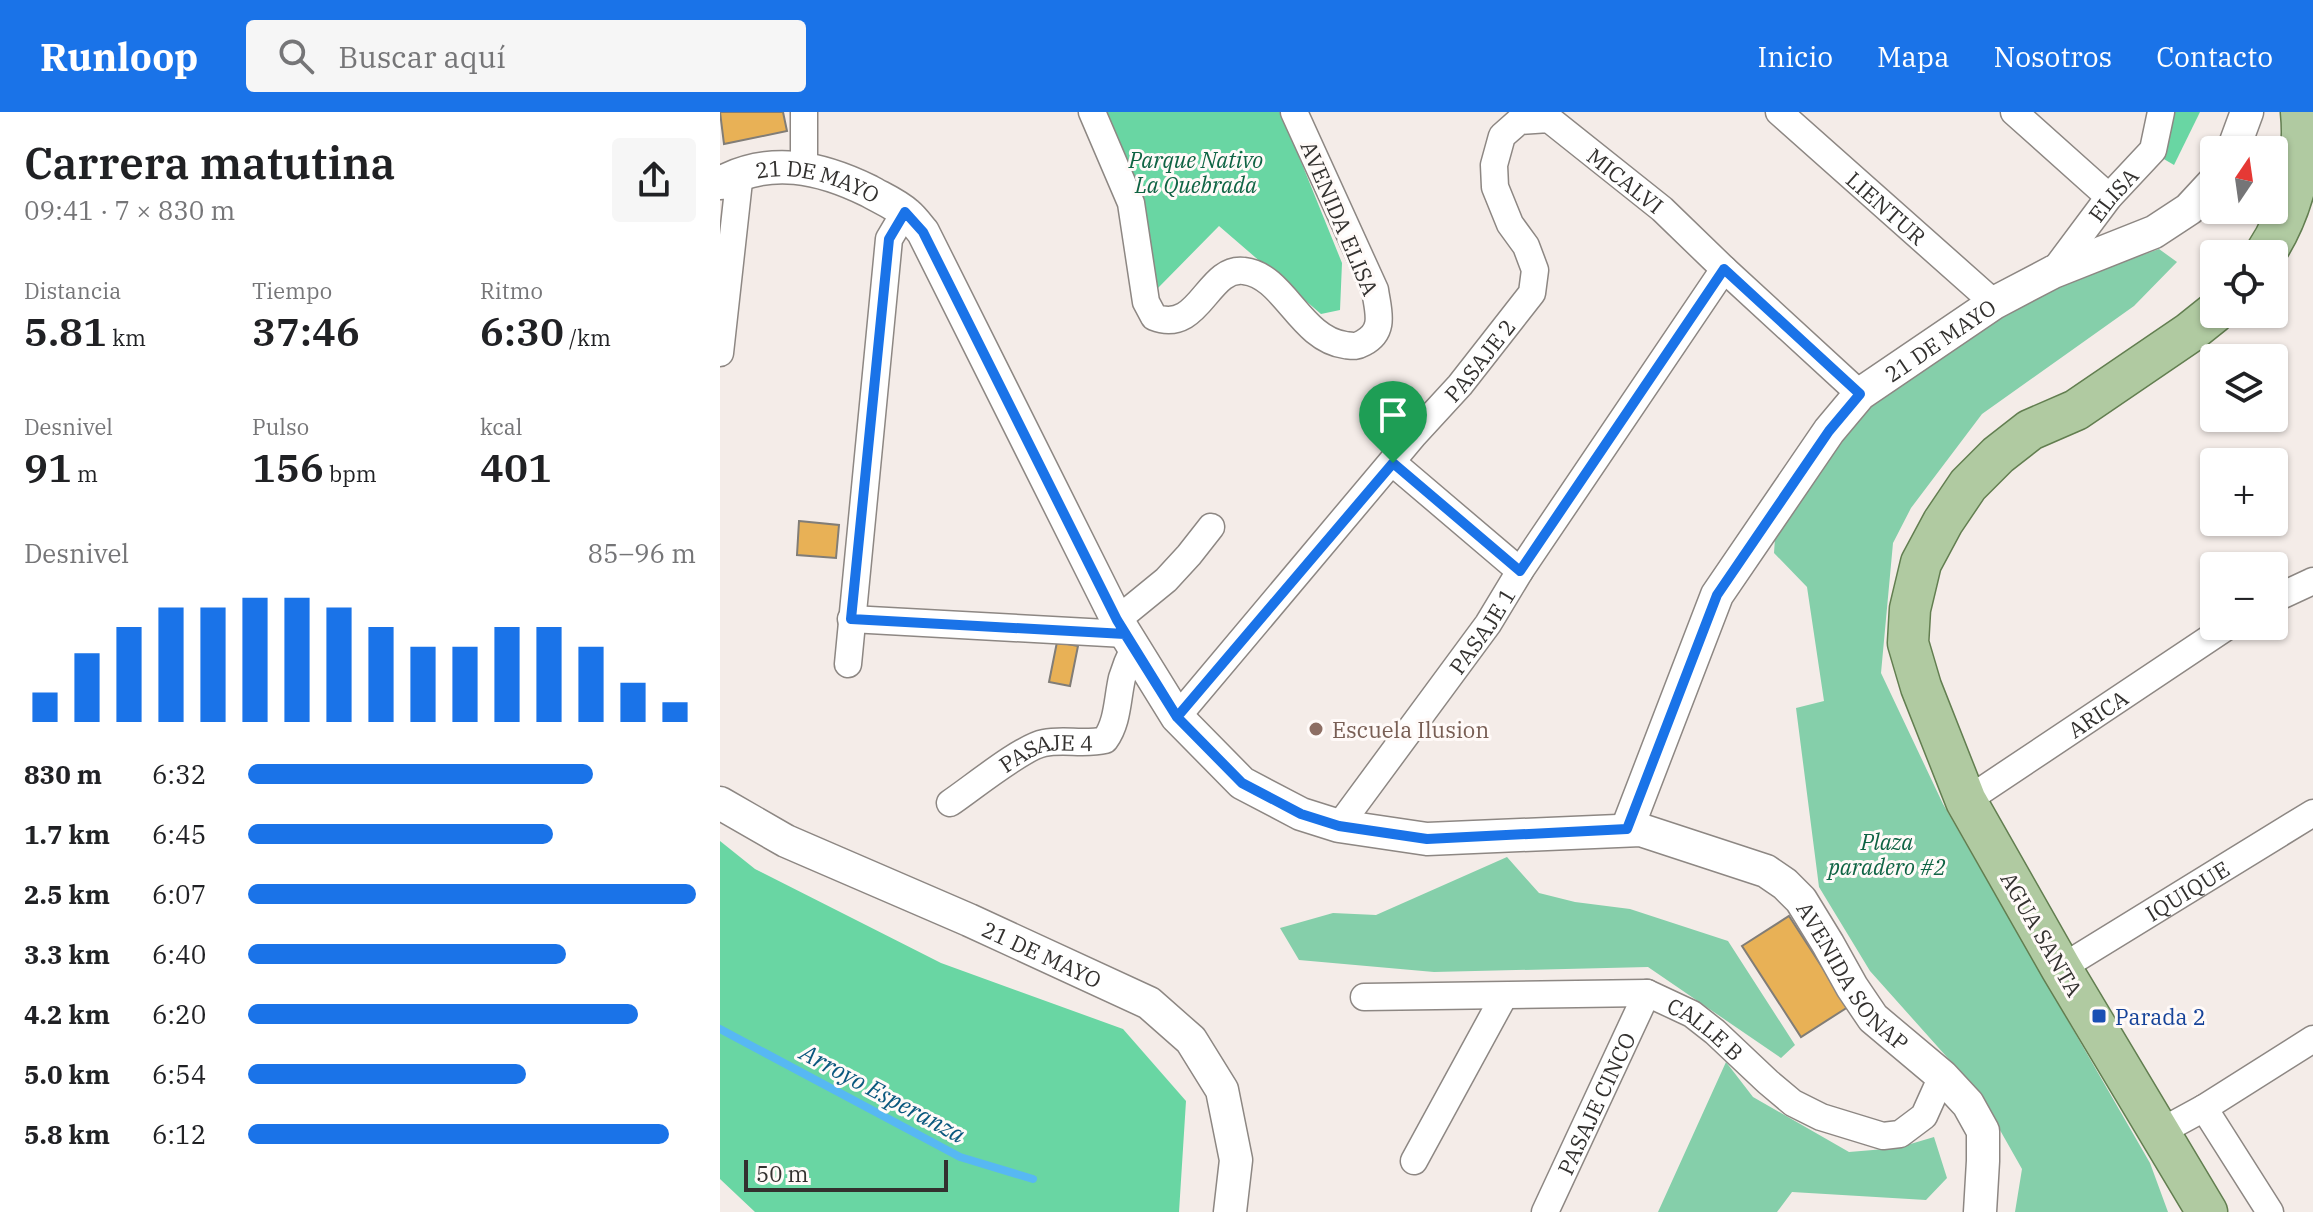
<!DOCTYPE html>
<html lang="es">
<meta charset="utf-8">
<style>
:root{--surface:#fff;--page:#f6f6f6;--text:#202124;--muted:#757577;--accent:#1a73e8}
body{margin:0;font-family:"IBM Plex Serif",serif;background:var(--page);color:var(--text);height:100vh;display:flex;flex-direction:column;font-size:30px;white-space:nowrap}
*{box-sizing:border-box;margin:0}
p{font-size:26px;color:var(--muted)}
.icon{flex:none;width:44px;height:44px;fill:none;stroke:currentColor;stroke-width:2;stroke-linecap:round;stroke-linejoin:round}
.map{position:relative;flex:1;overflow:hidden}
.drawer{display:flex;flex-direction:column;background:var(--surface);width:720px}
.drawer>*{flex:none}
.needle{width:52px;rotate:13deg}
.controls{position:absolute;left:1480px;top:24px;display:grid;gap:16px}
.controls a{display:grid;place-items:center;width:88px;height:88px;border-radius:8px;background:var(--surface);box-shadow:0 2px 6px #0004;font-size:40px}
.scale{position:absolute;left:24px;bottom:20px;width:204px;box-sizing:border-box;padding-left:8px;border:4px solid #33312f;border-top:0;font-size:22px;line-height:28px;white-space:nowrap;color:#33312f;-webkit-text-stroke:6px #fffaf8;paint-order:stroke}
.pin{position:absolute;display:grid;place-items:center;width:68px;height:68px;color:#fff;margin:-82px -34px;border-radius:50% 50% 50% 0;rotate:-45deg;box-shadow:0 0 8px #0007}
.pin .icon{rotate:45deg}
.round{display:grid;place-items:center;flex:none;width:84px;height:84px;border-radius:8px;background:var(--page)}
.overview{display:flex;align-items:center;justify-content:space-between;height:136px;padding:0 24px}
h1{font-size:44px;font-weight:600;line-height:60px}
.figures{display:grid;grid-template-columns:repeat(3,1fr);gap:12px;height:136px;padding:8px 24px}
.figures div{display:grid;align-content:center}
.figures b{font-size:40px;font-weight:600}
.figures small{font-size:22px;font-weight:400}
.figures p{font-size:22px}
.chart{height:224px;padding:16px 24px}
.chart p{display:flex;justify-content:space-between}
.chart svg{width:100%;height:144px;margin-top:8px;stroke:var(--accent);stroke-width:6}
ul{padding:0 24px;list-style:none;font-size:26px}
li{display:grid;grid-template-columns:128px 96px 1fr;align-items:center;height:60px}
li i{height:20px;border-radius:10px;background:var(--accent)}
header{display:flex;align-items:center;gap:48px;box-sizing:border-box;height:112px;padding:0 40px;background:var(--accent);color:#fff}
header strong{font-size:38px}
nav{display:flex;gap:44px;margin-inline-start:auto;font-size:28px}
.search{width:560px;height:72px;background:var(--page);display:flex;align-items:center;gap:20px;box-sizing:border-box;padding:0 28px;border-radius:8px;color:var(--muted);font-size:30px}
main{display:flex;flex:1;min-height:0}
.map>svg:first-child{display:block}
.green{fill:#85cfaa}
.forest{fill:#69d6a3}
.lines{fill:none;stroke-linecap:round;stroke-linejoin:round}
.stream{stroke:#57b8f3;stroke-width:8}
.building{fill:#e8b156;stroke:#817d77;stroke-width:2}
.minor-casing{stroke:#8d8783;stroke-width:29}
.tertiary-casing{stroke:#8d8783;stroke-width:35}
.primary-casing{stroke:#627e50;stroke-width:43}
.minor{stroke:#fff;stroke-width:26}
.tertiary{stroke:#fff;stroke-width:32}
.primary{stroke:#b0caa1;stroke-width:40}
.route-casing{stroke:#fff;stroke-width:16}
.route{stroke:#1a73e8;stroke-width:10}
.education-dot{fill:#8d6e63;stroke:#fffaf8;stroke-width:3}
.transit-dot{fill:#1a4fb4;stroke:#fffaf8;stroke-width:3}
.labels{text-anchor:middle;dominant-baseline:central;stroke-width:6;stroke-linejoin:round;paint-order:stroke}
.park-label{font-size:22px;font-style:italic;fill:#0e6343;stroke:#fffaf8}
.street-label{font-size:22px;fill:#33312f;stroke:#fffaf8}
.education-label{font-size:22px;fill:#785e54;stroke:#fffaf8;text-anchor:start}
.transit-label{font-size:22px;fill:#164399;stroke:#fffaf8;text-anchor:start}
.water-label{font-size:24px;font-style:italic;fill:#0a587e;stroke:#fffaf8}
</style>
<header>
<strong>Runloop</strong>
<div class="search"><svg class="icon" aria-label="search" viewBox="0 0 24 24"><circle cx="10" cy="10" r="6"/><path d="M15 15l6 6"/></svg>Buscar aquí</div>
<nav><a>Inicio</a><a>Mapa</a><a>Nosotros</a><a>Contacto</a></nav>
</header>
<main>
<section class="drawer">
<div class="overview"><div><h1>Carrera matutina</h1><p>09:41 · 7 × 830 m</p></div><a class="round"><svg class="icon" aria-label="share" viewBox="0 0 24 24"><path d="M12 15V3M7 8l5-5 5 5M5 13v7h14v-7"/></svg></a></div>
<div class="figures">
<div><p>Distancia</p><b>5.81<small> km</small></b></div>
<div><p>Tiempo</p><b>37:46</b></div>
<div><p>Ritmo</p><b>6:30<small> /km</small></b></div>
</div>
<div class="figures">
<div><p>Desnivel</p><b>91<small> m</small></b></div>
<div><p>Pulso</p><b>156<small> bpm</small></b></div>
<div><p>kcal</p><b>401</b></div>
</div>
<div class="chart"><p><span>Desnivel</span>85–96 m</p>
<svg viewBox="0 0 160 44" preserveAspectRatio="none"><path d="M5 44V35M15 44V23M25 44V15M35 44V9M45 44V9M55 44V6M65 44V6M75 44V9M85 44V15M95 44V21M105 44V21M115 44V15M125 44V15M135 44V21M145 44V32M155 44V38"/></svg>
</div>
<ul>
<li><b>830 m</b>6:32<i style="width:77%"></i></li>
<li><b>1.7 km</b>6:45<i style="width:68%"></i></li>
<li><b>2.5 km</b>6:07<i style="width:100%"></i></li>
<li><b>3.3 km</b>6:40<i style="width:71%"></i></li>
<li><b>4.2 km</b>6:20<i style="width:87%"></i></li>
<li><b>5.0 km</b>6:54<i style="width:62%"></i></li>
<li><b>5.8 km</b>6:12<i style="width:94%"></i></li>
</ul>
</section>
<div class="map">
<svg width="1593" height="1100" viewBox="0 0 1593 1100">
<rect width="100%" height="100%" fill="#f4ece8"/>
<g class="green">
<polygon points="1439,137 1457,150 1414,194 1262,302 1191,396 1173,431 1161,561 1223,692 1430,1051 1448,1100 1295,1100 1302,1057 1259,981 1150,859 1099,775 1076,596 1104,589 1087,475 1054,441 1056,411 1129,309 1220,236 1328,177"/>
<polygon points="787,745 819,781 855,790 910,797 1008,829 1075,933 1061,946 928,855 714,860 579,848 560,816 613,801 656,803"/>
<polygon points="1006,950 1033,985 1129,1040 1177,1036 1214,1025 1227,1066 1206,1088 1072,1080 1057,1100 938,1100"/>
</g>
<g class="forest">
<polygon points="387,0 561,0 622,151 620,198 601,202 499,114 438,176 422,85"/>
<polygon points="1436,0 1480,0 1454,53 1437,43"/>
<polygon points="0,729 35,757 221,851 403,917 466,989 459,1100 35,1100 0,1067"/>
</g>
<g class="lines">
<polyline class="stream" points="0,917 240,1045 313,1067"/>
</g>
<g class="building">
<polygon points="0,0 63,0 67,19 4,32"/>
<polygon points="79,409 119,413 116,446 77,443"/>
<polygon points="337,530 358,534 350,574 329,570"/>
<polygon points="1069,804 1128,895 1081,925 1022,834"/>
</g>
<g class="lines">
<g class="minor-casing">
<g id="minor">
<polyline points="84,0 84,56"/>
<path d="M372,0L411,91L426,190L434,205C480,223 487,154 524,159C564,163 580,227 625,233C633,234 636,235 643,231C666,219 658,199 655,178L574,0"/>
<path id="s1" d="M1059,0L1274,191"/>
<polyline points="1294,0 1389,85"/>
<path id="s2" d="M1333,160L1389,85L1433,38L1441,0"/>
<polyline points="0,241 20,60"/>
<polyline points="673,351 800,459"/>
<polyline points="1554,487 1593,469"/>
<polyline points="131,507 405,522"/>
<polyline points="397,508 446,468 469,443 491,415"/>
<polyline points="128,552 169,127 185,100"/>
<path id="s3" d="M457,605L694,323L740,273L812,181L815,158L806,134L790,112L775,75L774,53L782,24L799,9L829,7L942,97L1004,157L1140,282"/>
<path id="s4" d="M1246,689L1508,514"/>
<path id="s5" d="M230,691C251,677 302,635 324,631C344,627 365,633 385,628C398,610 397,588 402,566C405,556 409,546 414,536"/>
<path id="s6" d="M619,714L768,512L800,459L1004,157"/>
<path id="s7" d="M1341,856L1593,701"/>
<path id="s8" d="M644,885L927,881L972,902L995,920L1048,970L1073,991L1101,1005L1163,1024L1180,1022L1204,1004L1222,964"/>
<polyline points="1484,996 1550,1100"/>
<polyline points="1440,1020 1484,996 1593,927"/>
<polyline points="694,1049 784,884"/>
<path id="s9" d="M825,1100L927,881"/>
</g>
</g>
<g class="tertiary-casing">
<g id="tertiary">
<polyline points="1513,38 1527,0"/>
<path id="s10" d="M0,71C51,44 100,55 149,79C161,86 176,92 187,102C193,107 198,114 203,120L397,508L457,605L522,671L581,702L619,714L707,727L921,718L1046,759L1065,772L1081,788L1108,832L1132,875L1153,906L1222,964L1248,992L1263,1019V1049L1260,1100"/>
<path id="s11" d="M0,691L66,729L249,808L429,891L471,928L502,978L516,1048L510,1100"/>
<path id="s12" d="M907,717L997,483L1109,319L1140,282L1274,191L1333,160L1434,120L1469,97L1494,70"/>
</g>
</g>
<g class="primary-casing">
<g id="primary">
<path d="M1545,142C1572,101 1586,49 1581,0"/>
<polyline points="1487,1100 1341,856 1246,689 1201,575 1188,531 1190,497 1201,451 1223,410 1248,373 1278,343 1310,318 1356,298 1469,221 1494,201"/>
</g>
</g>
<use href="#minor" class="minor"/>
<use href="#tertiary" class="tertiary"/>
<use href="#primary" class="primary"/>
</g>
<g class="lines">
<g class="route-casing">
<polyline id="route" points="673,351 457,605 397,508 203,120 185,100 169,127 131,507 405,522 457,605 522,671 581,702 619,714 707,727 907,717 997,483 1109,319 1140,282 1004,157 800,459 673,351"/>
</g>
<use href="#route" class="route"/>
</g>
<circle class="education-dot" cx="596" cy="617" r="8"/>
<rect class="transit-dot" x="1371" y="896" width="16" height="16" rx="4"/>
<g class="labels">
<g class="park-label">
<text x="476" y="47">Parque Nativo<tspan x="476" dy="25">La Quebrada</tspan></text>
<text x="1167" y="729">Plaza<tspan x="1167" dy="25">paradero #2</tspan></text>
</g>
<g class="street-label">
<text stroke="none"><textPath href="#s3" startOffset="872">MICALVI</textPath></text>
<text stroke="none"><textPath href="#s10" startOffset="102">21 DE MAYO</textPath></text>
<text stroke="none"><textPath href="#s2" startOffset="98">ELISA</textPath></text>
<text stroke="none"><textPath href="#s1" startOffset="144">LIENTUR</textPath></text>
<text transform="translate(620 106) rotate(67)">AVENIDA ELISA</text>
<text stroke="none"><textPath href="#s12" startOffset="594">21 DE MAYO</textPath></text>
<text stroke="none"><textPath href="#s3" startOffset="468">PASAJE 2</textPath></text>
<text stroke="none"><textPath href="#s6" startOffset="242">PASAJE 1</textPath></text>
<text stroke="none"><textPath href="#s4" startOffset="158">ARICA</textPath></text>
<text stroke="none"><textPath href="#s5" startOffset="112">PASAJE 4</textPath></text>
<text stroke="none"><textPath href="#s7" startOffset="148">IQUIQUE</textPath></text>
<text transform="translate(1322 822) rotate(60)">AGUA SANTA</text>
<text stroke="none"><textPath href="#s11" startOffset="356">21 DE MAYO</textPath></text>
<text stroke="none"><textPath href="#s10" startOffset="1544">AVENIDA SONAP</textPath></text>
<text stroke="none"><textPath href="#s8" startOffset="352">CALLE B</textPath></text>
<text stroke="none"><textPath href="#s9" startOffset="120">PASAJE CINCO</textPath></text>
</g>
<g class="education-label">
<text x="612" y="617">Escuela Ilusion</text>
</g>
<g class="transit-label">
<text x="1395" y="904">Parada 2</text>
</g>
<g class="water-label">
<text transform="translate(163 981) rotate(28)">Arroyo Esperanza</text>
</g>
</g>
</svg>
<div class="controls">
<a><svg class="needle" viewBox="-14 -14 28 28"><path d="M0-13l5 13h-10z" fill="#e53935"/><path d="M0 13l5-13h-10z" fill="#757577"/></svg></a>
<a><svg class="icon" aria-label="locate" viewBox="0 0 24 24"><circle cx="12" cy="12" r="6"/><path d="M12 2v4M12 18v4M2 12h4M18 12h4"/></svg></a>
<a><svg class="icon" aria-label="layers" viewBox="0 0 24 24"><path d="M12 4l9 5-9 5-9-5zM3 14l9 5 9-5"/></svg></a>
<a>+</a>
<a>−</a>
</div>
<div class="scale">50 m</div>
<div class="pin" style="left:673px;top:351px;background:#1e9e55"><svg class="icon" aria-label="arrive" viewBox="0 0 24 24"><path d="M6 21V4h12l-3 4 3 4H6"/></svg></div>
</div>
</main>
